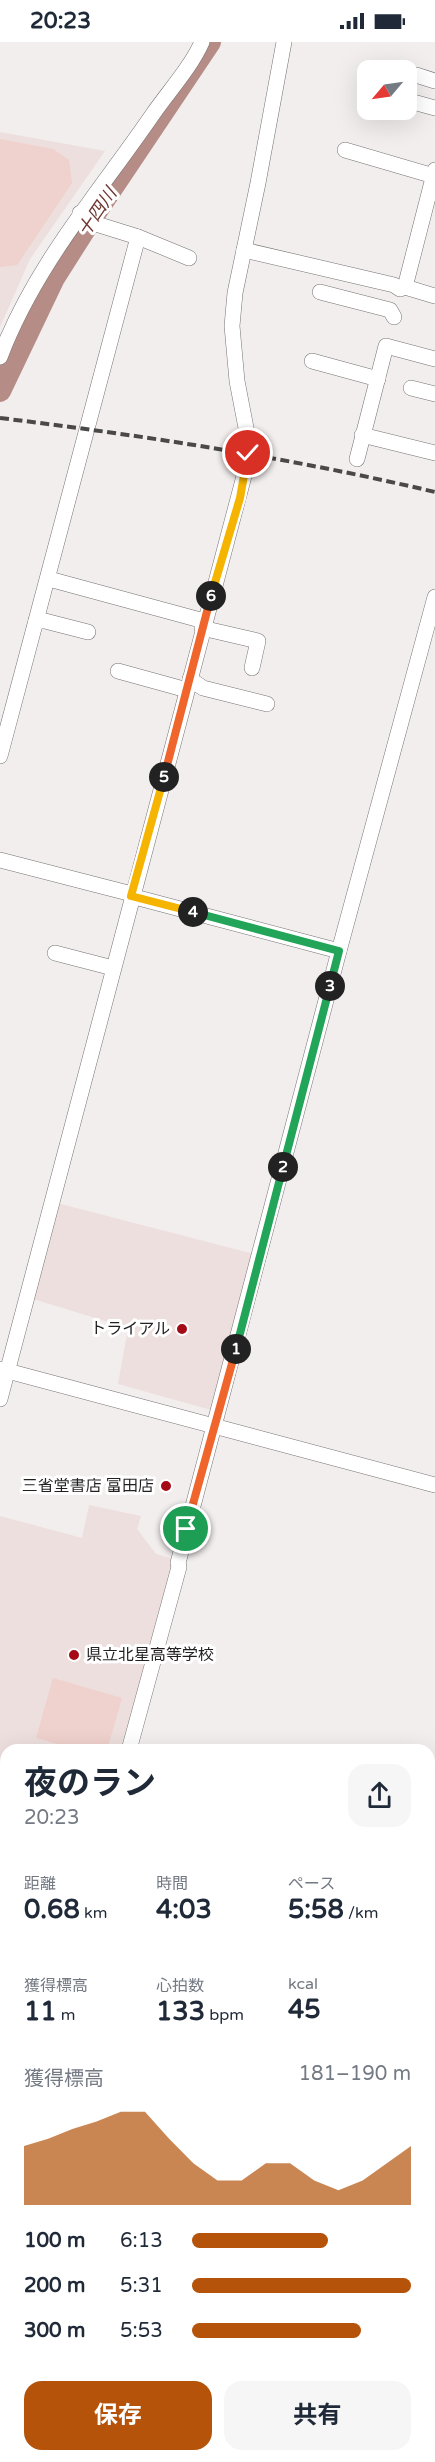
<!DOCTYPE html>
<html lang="ja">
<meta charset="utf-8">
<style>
:root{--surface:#fff;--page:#f6f6f7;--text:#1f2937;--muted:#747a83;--accent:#b45309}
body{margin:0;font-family:"Varela Round","Noto Sans JP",sans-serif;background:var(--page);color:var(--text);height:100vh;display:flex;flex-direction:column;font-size:22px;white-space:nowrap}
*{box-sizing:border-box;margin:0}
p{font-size:20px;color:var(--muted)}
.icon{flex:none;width:33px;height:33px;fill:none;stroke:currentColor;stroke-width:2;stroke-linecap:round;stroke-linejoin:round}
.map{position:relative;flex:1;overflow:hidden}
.sheet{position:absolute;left:0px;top:1702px;width:435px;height:718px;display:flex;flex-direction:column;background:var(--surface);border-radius:18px 18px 0 0;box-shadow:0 6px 24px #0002}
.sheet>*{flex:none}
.needle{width:39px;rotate:241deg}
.tools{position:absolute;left:357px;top:18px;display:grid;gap:12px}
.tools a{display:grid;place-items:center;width:60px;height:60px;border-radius:12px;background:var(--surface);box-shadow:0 6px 24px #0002;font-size:30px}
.pin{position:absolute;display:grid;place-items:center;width:51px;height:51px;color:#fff;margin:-26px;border:3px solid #fff;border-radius:50%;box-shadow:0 2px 6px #0007}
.km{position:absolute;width:30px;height:30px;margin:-15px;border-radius:50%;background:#222;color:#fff;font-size:16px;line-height:30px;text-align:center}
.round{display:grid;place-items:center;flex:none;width:63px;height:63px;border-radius:18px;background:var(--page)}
.overview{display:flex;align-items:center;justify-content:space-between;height:102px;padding:0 24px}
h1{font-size:33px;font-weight:700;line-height:45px}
.figures{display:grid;grid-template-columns:repeat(3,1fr);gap:9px;height:102px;padding:6px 24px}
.figures div{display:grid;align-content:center}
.figures b{font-size:26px;font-weight:700}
.figures small{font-size:16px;font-weight:400}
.figures p{font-size:16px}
.chart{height:168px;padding:12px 24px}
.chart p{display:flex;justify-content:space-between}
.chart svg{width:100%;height:108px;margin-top:6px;fill:var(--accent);opacity:.7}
.cta{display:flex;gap:12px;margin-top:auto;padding:12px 24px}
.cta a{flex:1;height:69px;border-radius:18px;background:var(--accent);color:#fff;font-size:24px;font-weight:700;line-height:69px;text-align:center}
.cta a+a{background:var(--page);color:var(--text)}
ul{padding:0 24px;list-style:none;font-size:20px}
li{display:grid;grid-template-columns:96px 72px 1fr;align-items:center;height:45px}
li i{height:15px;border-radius:8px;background:var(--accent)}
.status{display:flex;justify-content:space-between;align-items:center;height:42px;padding:0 30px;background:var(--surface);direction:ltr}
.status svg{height:16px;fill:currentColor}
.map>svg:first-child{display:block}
.built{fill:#eddfde}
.green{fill:#efd1cd}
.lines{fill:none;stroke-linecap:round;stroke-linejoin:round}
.stream{stroke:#b68c87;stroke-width:4}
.river{stroke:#b68c87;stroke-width:22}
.minor-casing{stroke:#767272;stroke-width:16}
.minor{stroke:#fff;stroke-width:15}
.rail{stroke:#4a4848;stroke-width:4;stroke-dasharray:9 4.5;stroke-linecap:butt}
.split-1-casing{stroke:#fff;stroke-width:12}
.split-2-casing{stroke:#fff;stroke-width:12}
.split-3-casing{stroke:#fff;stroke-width:12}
.split-4-casing{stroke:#fff;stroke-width:12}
.split-5-casing{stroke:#fff;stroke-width:12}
.split-6-casing{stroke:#fff;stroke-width:12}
.split-7-casing{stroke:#fff;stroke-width:12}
.split-1{stroke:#f0652b;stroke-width:8}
.split-2{stroke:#22a559;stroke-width:8}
.split-3{stroke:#22a559;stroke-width:8}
.split-4{stroke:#22a559;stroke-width:8}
.split-5{stroke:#f5b400;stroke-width:8}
.split-6{stroke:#f0652b;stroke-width:8}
.split-7{stroke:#f5b400;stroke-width:8}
.poi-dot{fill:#a40b17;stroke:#fff;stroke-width:2}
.labels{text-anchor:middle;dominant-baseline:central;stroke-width:6;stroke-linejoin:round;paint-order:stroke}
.poi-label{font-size:16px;fill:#211f1f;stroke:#fff;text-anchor:end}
.water-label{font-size:18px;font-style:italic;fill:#703732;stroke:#fff}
</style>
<div class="status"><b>20:23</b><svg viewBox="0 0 49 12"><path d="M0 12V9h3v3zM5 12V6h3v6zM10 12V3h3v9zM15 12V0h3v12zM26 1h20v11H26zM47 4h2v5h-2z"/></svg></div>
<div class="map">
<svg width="435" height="2420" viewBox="0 0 435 2420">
<rect width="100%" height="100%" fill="#f2eeed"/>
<g class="built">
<polygon points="0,90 105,109 30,217 0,285"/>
<polygon points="57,1161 254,1212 211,1368 118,1342 128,1286 33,1257"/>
<polygon points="89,1463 141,1474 137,1487 156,1512 174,1517 123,1708 6,1708 6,1797 0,1795 0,1474 82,1496"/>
</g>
<g class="green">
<polygon points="0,97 53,107 69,118 72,141 17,223 0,225"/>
<polygon points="53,1636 122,1656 107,1708 79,1708 36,1696"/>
</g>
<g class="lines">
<g class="stream">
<polyline points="0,2388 6,2390"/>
<polyline points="102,2415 121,2420"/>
</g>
<polyline class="river" points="0,349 54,236 94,173 210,0"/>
<g class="minor-casing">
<g id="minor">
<polyline points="416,33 435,39"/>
<polyline points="406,58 435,66"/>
<polyline points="345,108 434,134"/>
<polyline points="80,171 93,181 138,195 189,216"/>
<polyline points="244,208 394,243 400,247 405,245 435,254"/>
<polyline points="405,245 435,128"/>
<polyline points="320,250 390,268 394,275"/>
<path d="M0,315C35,223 98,152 153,72C169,49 191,25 202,0"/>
<polyline points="312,319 378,337"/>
<polyline points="411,346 435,352"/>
<polyline points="362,393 435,411"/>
<polyline points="357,417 386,304 435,317"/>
<polyline points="49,537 204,579"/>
<polyline points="36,579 45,579 88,590"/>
<polyline points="202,586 258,599 252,626"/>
<polyline points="118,629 187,648"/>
<polyline points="190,637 203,646 267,662"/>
<polyline points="0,714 138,195"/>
<polyline points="0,818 132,852"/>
<polyline points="131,854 339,909"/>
<polyline points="55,911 113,926"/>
<polyline points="0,1327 435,1443"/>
<polyline points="0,1357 248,419 247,391 237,339 232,284 235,251 258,141 284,0"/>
<polyline points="129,1708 179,1525 178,1521 339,909 435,555"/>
<polyline points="0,1835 6,1836"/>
<polyline points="0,2202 6,2179"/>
<polyline points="0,2234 6,2236"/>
<polyline points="165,2420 167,2415"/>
<polyline points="410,2420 411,2415"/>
</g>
</g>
<use href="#minor" class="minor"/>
<path class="rail" d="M0,376C147,394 291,416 435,450"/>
</g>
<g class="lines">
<g class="split-1-casing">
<polyline id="split-1" points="186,1487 236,1307"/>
</g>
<g class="split-2-casing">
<polyline id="split-2" points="236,1307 283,1125"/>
</g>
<g class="split-3-casing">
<polyline id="split-3" points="283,1125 330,944"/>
</g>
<g class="split-4-casing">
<polyline id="split-4" points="193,870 339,909 330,944"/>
</g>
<g class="split-5-casing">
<polyline id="split-5" points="164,735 131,854 193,870"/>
</g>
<g class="split-6-casing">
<polyline id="split-6" points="164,735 211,554"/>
</g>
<g class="split-7-casing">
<polyline id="split-7" points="211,554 240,456 248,411"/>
</g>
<use href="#split-1" class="split-1"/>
<use href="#split-2" class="split-2"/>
<use href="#split-3" class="split-3"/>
<use href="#split-4" class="split-4"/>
<use href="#split-5" class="split-5"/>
<use href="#split-6" class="split-6"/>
<use href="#split-7" class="split-7"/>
</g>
<g class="poi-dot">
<circle cx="182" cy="1287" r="6"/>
<circle cx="166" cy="1444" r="6"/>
<circle cx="74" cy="1613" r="6"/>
</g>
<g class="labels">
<g class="poi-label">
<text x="170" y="1287">トライアル</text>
<text x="154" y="1444">三省堂書店 富田店</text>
<text x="86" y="1613" text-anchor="start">県立北星高等学校</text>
</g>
<g class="water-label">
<text transform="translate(97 170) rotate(-56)">十四川</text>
</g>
</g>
</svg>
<div class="tools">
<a><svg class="needle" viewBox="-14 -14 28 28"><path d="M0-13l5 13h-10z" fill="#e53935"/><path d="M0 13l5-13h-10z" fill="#747a83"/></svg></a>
</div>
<div class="pin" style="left:186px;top:1487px;background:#1e9e55"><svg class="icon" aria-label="arrive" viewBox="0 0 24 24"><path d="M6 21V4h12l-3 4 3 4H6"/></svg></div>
<div class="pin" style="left:248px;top:411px;background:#d93025"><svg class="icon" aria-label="check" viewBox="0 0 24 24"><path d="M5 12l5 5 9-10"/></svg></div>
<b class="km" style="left:236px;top:1307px">1</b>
<b class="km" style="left:283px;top:1125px">2</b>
<b class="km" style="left:330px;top:944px">3</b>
<b class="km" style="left:193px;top:870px">4</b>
<b class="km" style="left:164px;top:735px">5</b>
<b class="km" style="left:211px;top:554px">6</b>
<section class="sheet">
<div class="overview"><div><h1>夜のラン</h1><p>20:23</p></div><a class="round"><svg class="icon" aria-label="share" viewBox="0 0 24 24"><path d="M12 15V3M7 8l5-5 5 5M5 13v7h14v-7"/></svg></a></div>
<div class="figures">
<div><p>距離</p><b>0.68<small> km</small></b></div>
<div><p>時間</p><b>4:03</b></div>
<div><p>ペース</p><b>5:58<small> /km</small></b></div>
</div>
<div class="figures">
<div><p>獲得標高</p><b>11<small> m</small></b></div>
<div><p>心拍数</p><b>133<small> bpm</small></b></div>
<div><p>kcal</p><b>45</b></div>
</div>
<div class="chart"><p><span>獲得標高</span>181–190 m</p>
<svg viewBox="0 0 160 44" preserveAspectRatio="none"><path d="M0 44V20L10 17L20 13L30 10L40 6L50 6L60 17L70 27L80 34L90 34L100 27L110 27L120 34L130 38L140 34L150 27L160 20V44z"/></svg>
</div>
<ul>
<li><b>100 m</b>6:13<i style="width:62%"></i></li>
<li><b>200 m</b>5:31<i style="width:100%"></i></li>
<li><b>300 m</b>5:53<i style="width:77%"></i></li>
</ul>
<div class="cta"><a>保存</a><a>共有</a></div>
</section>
</div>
